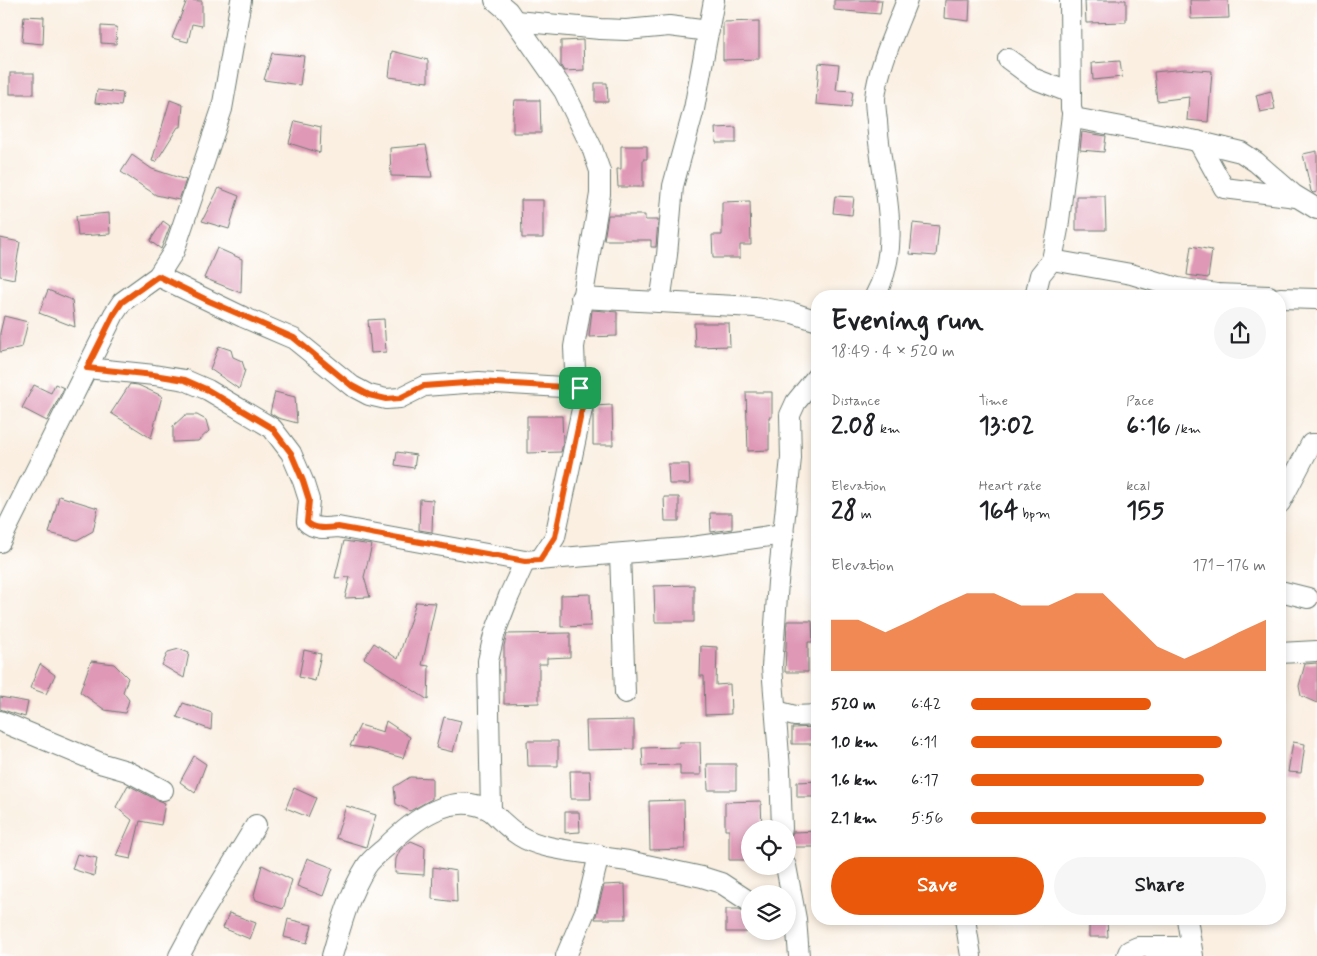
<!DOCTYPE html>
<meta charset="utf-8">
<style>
:root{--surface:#fff;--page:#f6f6f6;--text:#202124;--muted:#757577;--accent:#ea580c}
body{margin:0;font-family:Mynerve,sans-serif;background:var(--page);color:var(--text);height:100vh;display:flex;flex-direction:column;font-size:19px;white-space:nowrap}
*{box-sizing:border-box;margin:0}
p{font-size:16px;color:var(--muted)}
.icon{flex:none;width:28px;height:28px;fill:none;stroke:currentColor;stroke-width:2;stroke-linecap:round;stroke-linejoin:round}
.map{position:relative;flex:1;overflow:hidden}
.drawer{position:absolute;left:811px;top:290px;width:475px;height:635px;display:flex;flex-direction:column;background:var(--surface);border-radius:20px;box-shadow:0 2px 8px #0003}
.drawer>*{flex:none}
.fabs{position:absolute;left:741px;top:820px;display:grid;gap:10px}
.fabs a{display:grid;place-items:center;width:55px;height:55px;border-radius:50%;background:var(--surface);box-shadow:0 2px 8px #0003;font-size:25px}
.pin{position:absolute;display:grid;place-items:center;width:42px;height:42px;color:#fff;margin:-21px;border-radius:10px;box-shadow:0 2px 8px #0006}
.round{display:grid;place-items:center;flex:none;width:52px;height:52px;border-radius:26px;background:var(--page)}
.head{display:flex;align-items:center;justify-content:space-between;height:85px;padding:0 20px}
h1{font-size:28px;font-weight:800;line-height:38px}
.figures{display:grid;grid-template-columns:repeat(3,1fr);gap:8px;height:85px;padding:5px 20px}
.figures div{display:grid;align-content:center}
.figures b{font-size:25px;font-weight:800}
.figures small{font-size:14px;font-weight:400}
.figures p{font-size:14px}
.chart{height:140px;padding:10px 20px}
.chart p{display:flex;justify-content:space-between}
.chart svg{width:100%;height:90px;margin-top:5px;fill:var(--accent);opacity:.7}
.button{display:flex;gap:10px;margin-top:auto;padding:10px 20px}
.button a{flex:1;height:58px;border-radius:30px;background:var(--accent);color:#fff;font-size:20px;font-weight:800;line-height:58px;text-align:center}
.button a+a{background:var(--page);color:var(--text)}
ul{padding:0 20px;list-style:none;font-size:16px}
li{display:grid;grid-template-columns:80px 60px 1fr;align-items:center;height:38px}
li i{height:12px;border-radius:6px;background:var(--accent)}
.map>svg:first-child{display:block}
.building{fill:#df98b6}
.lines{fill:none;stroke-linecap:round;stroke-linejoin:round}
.street-casing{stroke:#6c7b71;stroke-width:22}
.street{stroke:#fff;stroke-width:20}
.route-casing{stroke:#fff;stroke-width:10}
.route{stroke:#ea580c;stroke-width:6}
</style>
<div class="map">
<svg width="1317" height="956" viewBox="0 0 1317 956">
<rect width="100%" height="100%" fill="#fff"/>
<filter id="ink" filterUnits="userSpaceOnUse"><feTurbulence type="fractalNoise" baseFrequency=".02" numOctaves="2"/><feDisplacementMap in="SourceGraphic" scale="10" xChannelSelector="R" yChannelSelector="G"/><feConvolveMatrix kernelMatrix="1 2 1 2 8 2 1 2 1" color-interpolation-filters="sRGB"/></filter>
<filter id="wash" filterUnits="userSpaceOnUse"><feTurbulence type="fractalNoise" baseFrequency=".0096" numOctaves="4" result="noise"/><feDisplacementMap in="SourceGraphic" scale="20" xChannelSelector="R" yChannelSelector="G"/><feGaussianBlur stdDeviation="1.12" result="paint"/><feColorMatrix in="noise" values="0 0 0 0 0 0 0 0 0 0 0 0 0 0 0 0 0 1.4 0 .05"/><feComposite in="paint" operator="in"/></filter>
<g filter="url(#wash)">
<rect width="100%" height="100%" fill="#faefe1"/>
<g id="blocks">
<g class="building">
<polygon points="187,0 202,1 202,26 192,24 188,42 172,38"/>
<polygon points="834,0 882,0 880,14 834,10"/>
<polygon points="945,0 970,0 969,21 944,18"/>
<polygon points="1085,0 1126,0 1126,22 1086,23"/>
<polygon points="1190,0 1228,0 1229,18 1191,19"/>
<polygon points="24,16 44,17 43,44 22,42"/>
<polygon points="759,21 759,59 723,60 723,22"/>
<polygon points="101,26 117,27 116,44 101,43"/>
<polygon points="583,40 584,70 564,71 561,66 561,41"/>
<polygon points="392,51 428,60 428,82 389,77"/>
<polygon points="272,53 304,56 300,85 264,80"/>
<polygon points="1120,61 1122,77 1093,80 1092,63"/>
<polygon points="819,63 839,65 836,90 853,91 851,107 816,104"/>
<polygon points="1185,69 1212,71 1208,122 1187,120 1189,97 1157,101 1154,72"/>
<rect x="10" y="73" width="24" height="21"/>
<polygon points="595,83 607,83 608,102 595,102"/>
<polygon points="97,90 123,93 121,106 95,103"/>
<polygon points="1271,91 1275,109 1260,112 1256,95"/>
<polygon points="170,100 183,105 181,127 178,127 156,162 152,161"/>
<polygon points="515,100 540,100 541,133 513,133 513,115"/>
<polygon points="295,121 321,127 320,153 289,143"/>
<polygon points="736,127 736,143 716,143 715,128"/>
<polygon points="1082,132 1106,136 1104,152 1080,150"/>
<polygon points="426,145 432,177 391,176 390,148"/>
<polygon points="621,146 647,146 647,159 643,159 643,187 618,187 617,169 621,169"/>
<polygon points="1317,151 1317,192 1313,193 1311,191 1303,154"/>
<polygon points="132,155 152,169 186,180 179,200 156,195 121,172"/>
<polygon points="219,188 239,196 229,229 202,221"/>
<polygon points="835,196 854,197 852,215 833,213"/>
<polygon points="1076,196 1105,196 1106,230 1076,230"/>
<polygon points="521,200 543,200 543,238 522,238"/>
<polygon points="750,201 751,245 740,245 740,258 713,258 712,235 722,235 722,202"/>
<polygon points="109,213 110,234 78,236 76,216"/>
<polygon points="608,215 645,215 645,220 658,220 656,247 651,247 651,240 604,240"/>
<polygon points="163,221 170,226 161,249 150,241"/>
<polygon points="913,223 939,226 936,256 910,254"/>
<polygon points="0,238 20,242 14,279 0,276"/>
<polygon points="1191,246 1212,250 1208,278 1187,275"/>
<polygon points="217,248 242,259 241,293 204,278"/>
<polygon points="48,290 72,300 75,327 39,313"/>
<polygon points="592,310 617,312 617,336 589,337"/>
<polygon points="4,316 28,322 22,347 0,352 0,333"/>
<polygon points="384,319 386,352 371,353 368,320"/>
<polygon points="694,323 729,323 730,346 695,347"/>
<polygon points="219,346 231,350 233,357 242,361 245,370 239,389 210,369"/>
<polygon points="55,384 64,388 47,421 22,408 34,385 51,393"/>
<polygon points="130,384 138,385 162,396 151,438 111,413"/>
<polygon points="275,392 295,397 297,423 278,418 270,413"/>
<polygon points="746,392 772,392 772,417 769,417 769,450 748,451"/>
<polygon points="612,405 613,445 593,445 593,406"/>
<polygon points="185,415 197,415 206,420 209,431 198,441 173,442 173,426"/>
<polygon points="527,416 562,416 563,444 561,452 527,453"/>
<polygon points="397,452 416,455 414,468 395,465"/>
<polygon points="668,464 689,464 690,484 669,484"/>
<polygon points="59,496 98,508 93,531 77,540 49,533"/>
<polygon points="664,497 679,497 679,521 665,521"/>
<polygon points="420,499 433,500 432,532 419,530"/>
<polygon points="710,513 732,513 732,529 711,532"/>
<polygon points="344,541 372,545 364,577 370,597 345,598 350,577 335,578"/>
<polygon points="694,585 694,622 655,622 654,586"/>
<polygon points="590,594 591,626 561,627 561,595"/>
<polygon points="416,602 436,603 422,665 429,666 428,700 364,658 374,643 398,659"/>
<polygon points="787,621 812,621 813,642 808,642 808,672 785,672"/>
<polygon points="570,633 570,657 547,658 547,664 539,664 539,703 504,704 504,646 507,634"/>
<polygon points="701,646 717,647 716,685 730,684 731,714 705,715 704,676 700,676"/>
<polygon points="179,649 189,653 184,678 162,665 168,652"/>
<polygon points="304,650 321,654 315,681 299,677"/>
<polygon points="91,661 114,664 128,678 123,692 129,700 125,713 105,710 80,692"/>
<polygon points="1317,663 1317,703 1301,696 1299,686 1305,664"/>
<polygon points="40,664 55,675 46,694 30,688"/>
<polygon points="0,697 28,702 25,717 0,709"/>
<polygon points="183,703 212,713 211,730 177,717"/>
<polygon points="444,717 461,721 453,752 436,748"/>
<polygon points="634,720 634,749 587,750 586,721"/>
<polygon points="386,721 410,737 403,758 370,749 350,746 360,725 383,732"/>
<polygon points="818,727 818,744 792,744 792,728"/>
<polygon points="527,741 558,741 558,766 528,766"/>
<polygon points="679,742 700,742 701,775 680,775 680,765 643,766 642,748 680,747"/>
<polygon points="1293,742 1305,744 1301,773 1288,772"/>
<polygon points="194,756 206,764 195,793 180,782"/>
<polygon points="707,764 736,764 736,790 708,790"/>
<polygon points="570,771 590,771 591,799 571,799"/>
<polygon points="410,777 432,778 432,799 410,811 396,804 394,787"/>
<polygon points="818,781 818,797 797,797 797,782"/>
<polygon points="128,785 157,800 165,803 161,825 140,821 131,859 116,856 132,820 116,807"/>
<polygon points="294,788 316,798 308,817 286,808"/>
<polygon points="684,800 685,849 650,850 649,801"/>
<polygon points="761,801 762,829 750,829 750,860 729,860 729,830 725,830 725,802"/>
<polygon points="346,806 376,815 366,847 336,838"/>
<polygon points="565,812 579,812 580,832 565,833"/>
<polygon points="818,831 818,847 791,847 791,836 793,832"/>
<polygon points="411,841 425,847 424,875 395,873 396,859 400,850"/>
<polygon points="77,854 97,858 94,876 72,869"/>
<polygon points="307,858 333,868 323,896 297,886"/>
<polygon points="262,865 292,880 283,909 256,900 254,895"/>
<polygon points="433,867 456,871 457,902 432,899"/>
<polygon points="625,884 626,919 595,919 604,885"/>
<polygon points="726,909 739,909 748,913 748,932 726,932"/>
<polygon points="229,913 256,923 250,939 223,928"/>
<polygon points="288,919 312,925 307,943 284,937"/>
<polygon points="1089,919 1107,919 1108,937 1089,937"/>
</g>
</g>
</g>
<g filter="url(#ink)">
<use href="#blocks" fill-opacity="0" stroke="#6c7b71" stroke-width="1"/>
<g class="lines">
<g class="street-casing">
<g id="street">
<polyline points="495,0 508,11 564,91 592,148 600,171 600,194 574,347 575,370 582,409 555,537 540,560"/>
<polyline points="1070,0 1071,108 1074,118 1192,140 1241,152 1256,162 1294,195 1317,209"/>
<polyline points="516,21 600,29 626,30 669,26 709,31"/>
<polyline points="1008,59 1035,79 1071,93"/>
<polyline points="1198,141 1224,188 1296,197"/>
<polyline points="1052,260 1131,274 1178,288 1217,294 1269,296"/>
<polyline points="158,276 243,317 294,339 352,386 369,395 386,399 400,398 424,386 479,382 579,388"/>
<path d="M875,296C905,241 880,179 877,121C876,113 875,105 875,98C878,67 896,29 907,0"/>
<polyline points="1035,296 1040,275 1052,260 1058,229 1072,115"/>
<polyline points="581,298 755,307 793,313 818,321"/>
<polyline points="1280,298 1317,299"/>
<polyline points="660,302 667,255 673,186 694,109 714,0"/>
<path d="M87,368L154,375L185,380L208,390L272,428L291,453L303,481L309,500L307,522C315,530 327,528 338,527L525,561L685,548L784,534"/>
<polyline points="1280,503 1311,444 1317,444"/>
<polyline points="0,542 114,314 122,302 158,276 174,251 222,109 241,0"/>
<polyline points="620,554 625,693"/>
<path d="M525,561L509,596L494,635L488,661L491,811C500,820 509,829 520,836C540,849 576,851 599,855L600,857L628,861L702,877L721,883L750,902"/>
<polyline points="1280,591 1308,598"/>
<polyline points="1280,653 1317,651"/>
<polyline points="776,711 795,716 818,715"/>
<polyline points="0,721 103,764 127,771 163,790"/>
<polyline points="782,829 780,769 772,667 778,582 791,458 790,415 796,402 818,375"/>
<polyline points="786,866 796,919 799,956"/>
<polyline points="965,919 971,956"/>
<polyline points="1187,919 1193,956"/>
<polyline points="179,956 200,917 256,825"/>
<path d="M332,956C341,925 349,894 366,867C370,860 378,854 385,848C412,821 452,789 491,811"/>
<polyline points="566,956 586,909 599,855"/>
<polyline points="1127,956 1129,951 1138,947 1191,947"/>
</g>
</g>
<use href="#street" class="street"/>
</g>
</g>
<g class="lines" filter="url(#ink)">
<g class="route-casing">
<path id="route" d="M158,276L209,301L294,338L352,386L369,395L386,399L400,398L424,386L479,382L580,388L582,409L555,537L540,560L525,561L338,527C327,528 315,530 307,522L309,500L303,481L291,453L272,428L208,390L185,380L154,375L87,368L114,314L122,302Z"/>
</g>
<use href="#route" class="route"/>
</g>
</svg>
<div class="fabs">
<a><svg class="icon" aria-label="locate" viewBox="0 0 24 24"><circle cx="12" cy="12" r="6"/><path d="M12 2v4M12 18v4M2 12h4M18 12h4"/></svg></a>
<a><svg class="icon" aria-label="layers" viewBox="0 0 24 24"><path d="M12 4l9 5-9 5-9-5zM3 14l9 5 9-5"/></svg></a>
</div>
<div class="pin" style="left:580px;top:388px;background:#1e9e55"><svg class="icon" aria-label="arrive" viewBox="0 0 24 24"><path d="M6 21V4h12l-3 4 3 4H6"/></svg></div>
<section class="drawer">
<div class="head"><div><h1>Evening run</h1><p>18:49 · 4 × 520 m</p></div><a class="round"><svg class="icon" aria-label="share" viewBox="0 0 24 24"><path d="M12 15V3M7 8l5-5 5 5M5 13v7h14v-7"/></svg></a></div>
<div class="figures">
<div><p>Distance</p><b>2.08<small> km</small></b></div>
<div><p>Time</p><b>13:02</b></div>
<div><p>Pace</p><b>6:16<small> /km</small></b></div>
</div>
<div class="figures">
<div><p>Elevation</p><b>28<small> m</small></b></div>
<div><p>Heart rate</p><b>164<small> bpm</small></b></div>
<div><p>kcal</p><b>155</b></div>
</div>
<div class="chart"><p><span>Elevation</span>171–176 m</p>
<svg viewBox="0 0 160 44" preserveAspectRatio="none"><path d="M0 44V19L10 19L20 25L30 19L40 12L50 6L60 6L70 12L80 12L90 6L100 6L110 19L120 32L130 38L140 32L150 25L160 19V44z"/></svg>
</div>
<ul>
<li><b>520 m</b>6:42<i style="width:61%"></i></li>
<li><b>1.0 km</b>6:11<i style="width:85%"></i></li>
<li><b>1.6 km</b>6:17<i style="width:79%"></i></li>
<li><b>2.1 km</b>5:56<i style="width:100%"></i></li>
</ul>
<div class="button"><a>Save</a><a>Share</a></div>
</section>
</div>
